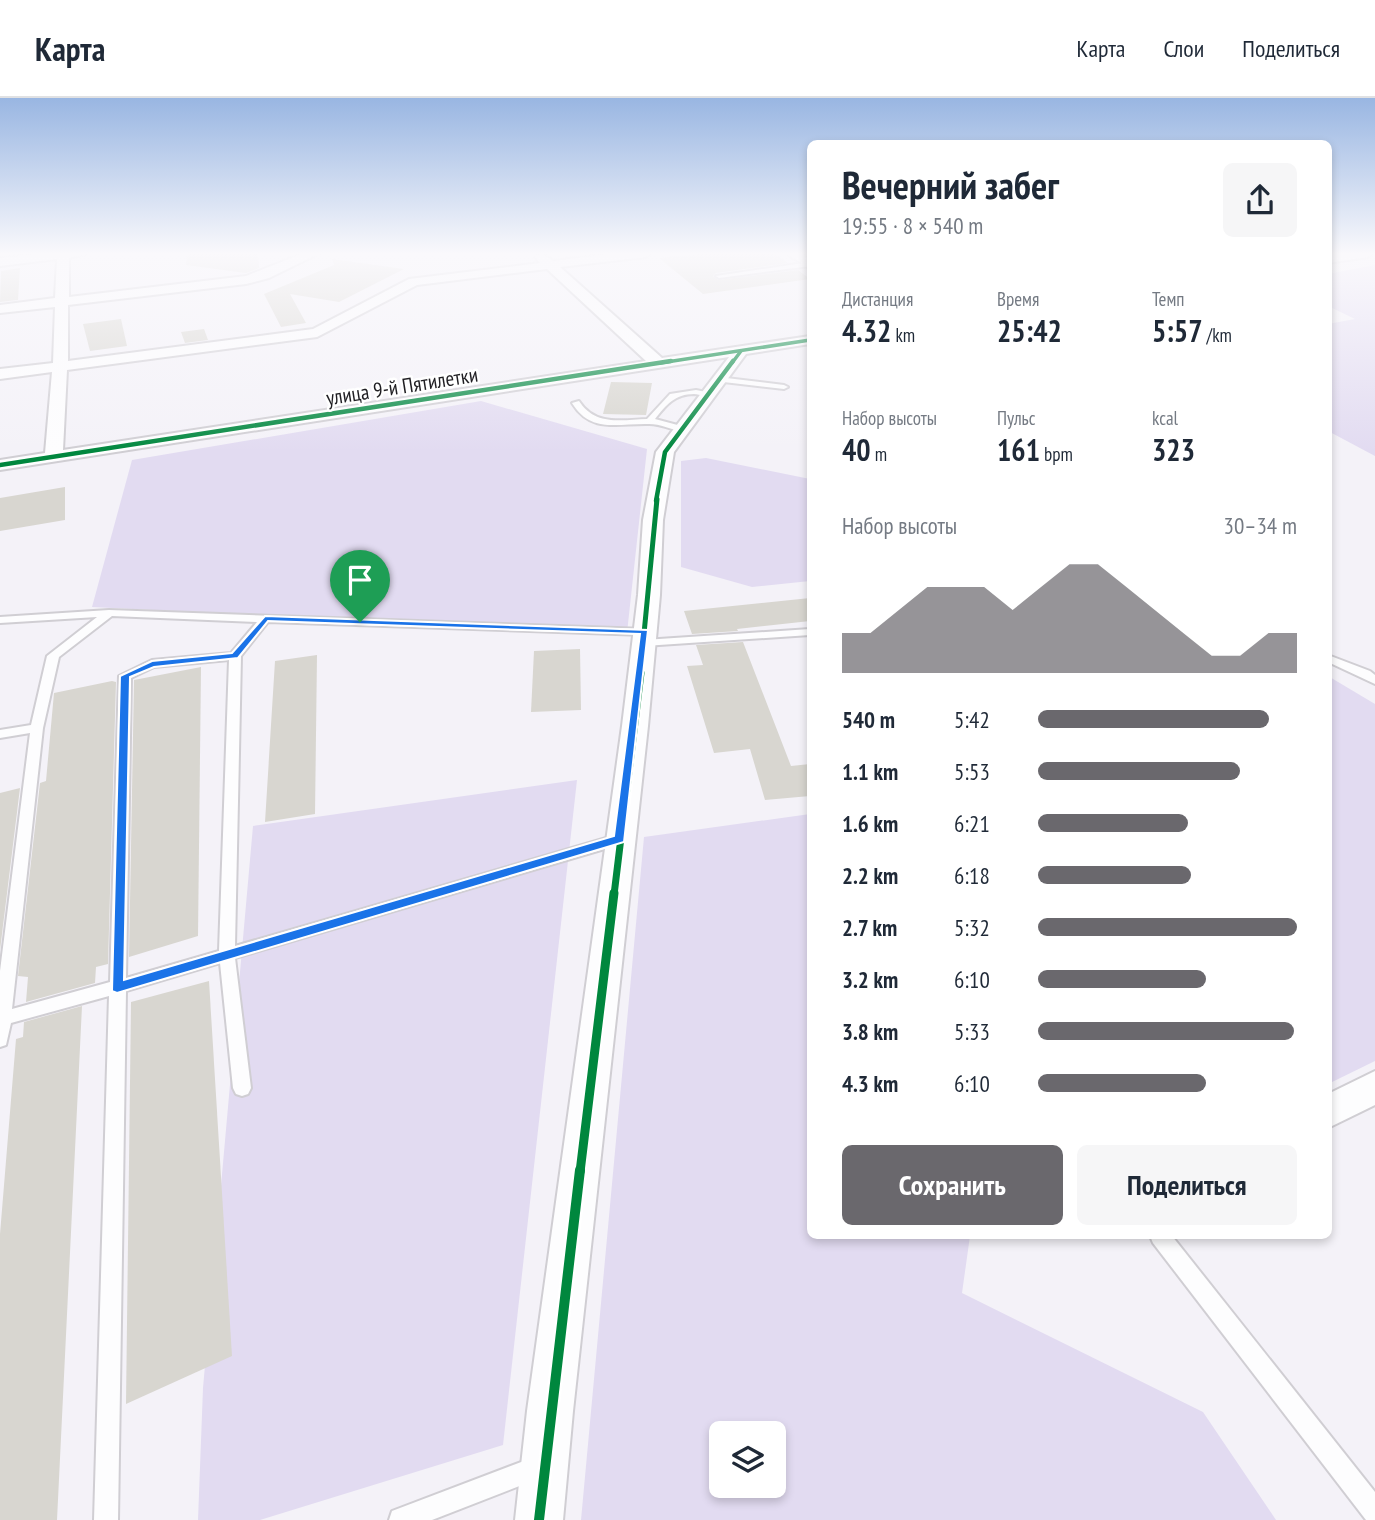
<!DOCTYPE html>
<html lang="ru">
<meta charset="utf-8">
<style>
:root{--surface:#fff;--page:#f6f6f7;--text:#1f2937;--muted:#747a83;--line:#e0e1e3;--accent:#6a686d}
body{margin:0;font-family:"PT Sans Narrow",sans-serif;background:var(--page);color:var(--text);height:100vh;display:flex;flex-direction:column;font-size:26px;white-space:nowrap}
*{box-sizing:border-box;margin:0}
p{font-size:23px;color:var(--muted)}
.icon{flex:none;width:38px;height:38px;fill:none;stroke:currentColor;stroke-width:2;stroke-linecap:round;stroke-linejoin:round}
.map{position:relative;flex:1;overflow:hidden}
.side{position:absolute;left:807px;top:42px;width:525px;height:1099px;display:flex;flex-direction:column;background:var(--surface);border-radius:10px;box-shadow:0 4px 10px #0003}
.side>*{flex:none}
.controls{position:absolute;left:709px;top:1323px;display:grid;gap:14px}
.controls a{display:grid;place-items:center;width:77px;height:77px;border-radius:10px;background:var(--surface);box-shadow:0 4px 10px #0003;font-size:35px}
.pin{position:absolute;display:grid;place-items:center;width:60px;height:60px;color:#fff;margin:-72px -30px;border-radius:50% 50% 50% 0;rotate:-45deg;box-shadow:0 0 7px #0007}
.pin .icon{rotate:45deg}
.round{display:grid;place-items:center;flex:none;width:74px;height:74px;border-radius:10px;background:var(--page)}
.overview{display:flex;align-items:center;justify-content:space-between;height:119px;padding:0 35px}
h1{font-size:38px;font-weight:600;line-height:52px}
.stats{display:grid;grid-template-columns:repeat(3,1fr);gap:10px;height:119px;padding:7px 35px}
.stats div{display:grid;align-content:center}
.stats b{font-size:30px;font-weight:600}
.stats small{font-size:19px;font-weight:400}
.stats p{font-size:19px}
.chart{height:196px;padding:14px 35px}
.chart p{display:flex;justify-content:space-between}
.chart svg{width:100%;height:126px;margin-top:7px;fill:var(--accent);opacity:.7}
.cta{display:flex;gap:14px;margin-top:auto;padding:14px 35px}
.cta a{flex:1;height:80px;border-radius:10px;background:var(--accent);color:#fff;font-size:28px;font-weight:600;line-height:80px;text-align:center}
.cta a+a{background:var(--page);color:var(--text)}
ul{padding:0 35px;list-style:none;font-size:23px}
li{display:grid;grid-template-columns:112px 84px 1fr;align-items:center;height:52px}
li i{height:18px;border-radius:9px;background:var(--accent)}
header{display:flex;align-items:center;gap:42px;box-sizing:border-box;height:98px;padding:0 35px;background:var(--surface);border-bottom:2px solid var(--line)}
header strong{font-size:33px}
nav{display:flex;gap:38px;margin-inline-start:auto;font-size:24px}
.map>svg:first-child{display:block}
.green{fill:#e2dbf1;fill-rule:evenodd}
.building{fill:#d8d6d0}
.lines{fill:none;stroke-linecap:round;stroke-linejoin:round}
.service-casing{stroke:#d0ced3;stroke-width:4}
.minor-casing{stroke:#d0ced3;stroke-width:4}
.service{fill:#fdfdfe;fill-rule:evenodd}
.minor{fill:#fdfdfe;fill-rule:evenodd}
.cycleway-far5-casing{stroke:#fff;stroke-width:5}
.cycleway-far4-casing{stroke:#fff;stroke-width:7}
.cycleway-far3-casing{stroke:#fff;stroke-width:9}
.cycleway-far2-casing{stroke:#fff;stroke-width:11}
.cycleway-far1-casing{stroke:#fff;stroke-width:13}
.cycleway-casing{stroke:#fff;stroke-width:15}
.cycleway-far5{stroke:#00873e;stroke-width:3.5}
.cycleway-far4{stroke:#00873e;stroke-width:4.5}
.cycleway-far3{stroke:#00873e;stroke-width:5}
.cycleway-far2{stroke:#00873e;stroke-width:7}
.cycleway-far1{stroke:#00873e;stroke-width:9}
.cycleway{stroke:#00873e;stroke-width:10}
.route{fill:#1a73e8;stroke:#fff;stroke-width:2;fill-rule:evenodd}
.labels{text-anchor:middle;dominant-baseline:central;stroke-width:5;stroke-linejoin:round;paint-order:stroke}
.far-street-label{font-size:21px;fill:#1f1e22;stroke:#fff}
</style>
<header>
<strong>Карта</strong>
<nav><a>Карта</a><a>Слои</a><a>Поделиться</a></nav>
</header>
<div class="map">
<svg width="1375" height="1422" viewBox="0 0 1375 1422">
<rect width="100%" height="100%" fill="#f4f2f8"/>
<g class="green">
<polygon points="1375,167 1375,358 1328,333 1328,226 1355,221 1328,208 1328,176"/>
<polygon points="481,303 647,351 627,535 92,509 132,362"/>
<polygon points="706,360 810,381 810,483 752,489 681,469 681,363"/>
<polygon points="1328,578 1375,606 1375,963 1328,986"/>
<polygon points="577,682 503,1347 260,1422 198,1422 203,1290 253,728"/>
<path d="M810,716V1138H970L962,1195L1203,1314L1276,1422H581L644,739ZM721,1335H774V1388H721Z"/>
</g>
<g class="building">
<polygon points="187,155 258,155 259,170 246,175 186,167"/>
<polygon points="709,155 774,155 788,165 716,175 713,178 718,182 798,172 810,181 703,196 659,160"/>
<polygon points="332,161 404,171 339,204 290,196 306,225 281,229 264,196 334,167"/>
<polygon points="20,170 18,202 0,204 1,173"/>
<polygon points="121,221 127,248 90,253 83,226"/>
<polygon points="204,231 208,242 185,245 181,234"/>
<polygon points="611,284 652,285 646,317 603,316"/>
<polygon points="65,389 65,422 0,433 0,400"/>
<polygon points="810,500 810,523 737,531 738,533 692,536 684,513"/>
<polygon points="743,544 791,668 810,666 810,698 765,702 750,651 714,655 687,568 703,567 696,547"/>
<polygon points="580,551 581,612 531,614 534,553"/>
<polygon points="317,557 315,716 265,724 275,563"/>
<polygon points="201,569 198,838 129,859 134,582"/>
<polygon points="112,583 116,584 108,866 96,869 95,885 26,904 28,879 18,878 40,685 46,683 54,595"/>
<polygon points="20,690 0,852 0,695"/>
<polygon points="209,883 232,1258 126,1306 131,904"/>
<polygon points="82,908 57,1422 0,1422 0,1136 16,941 23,939 24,924"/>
</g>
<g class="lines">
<g class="service-casing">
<g id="service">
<polygon points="810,164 810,168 719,180 716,178"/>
<polygon points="718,279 784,287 788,289 784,291 715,283 714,281"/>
<path d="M696,292L711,295C705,298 701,297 694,296C675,296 666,307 655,321L685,329V333L682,334C671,331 660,326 649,326C618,325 591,336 572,305L579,303C595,328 621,322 647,321L670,296Z"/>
<path d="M109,512L645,531L651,534L645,537L268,524L241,558L235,848L620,736L627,741L625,745L235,860L251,990L248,996L242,998L236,996L233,990L220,865L126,893L118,1422H94L109,898L11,925L6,947L0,949V873L30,635L0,640V632L31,627L47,558L97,519L0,525V519ZM112,518L257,524L231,555L152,562L119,578L110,884L12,911L43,630L59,559ZM229,562L219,853L126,880L131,580L154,569Z"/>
<polygon points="810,531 810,537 644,548 638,545 644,542"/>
<polygon points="1328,557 1370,573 1375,577 1375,586 1328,564"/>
<polygon points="1150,1138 1172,1138 1375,1394 1375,1422 1366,1422 1153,1145"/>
<polygon points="537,1358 545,1362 549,1370 545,1378 432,1422 389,1422 392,1413"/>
</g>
</g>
<g class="minor-casing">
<g id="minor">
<path d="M49,155H89L69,160V199L246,178L304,155H320L269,180L246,186L68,207V263L313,231L409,181L540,165L535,159L541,155L553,163L617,155H652L646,159L560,169L662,260L810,238V246L746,256L674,354L663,422L660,497L648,628L573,1313L563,1422H515L527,1313L622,628L638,497L643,422L656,354L729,259L0,372V362L45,355L52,274L0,281V271L53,265L55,209L0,215V207L55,200L57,161L0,168V160ZM547,171L646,263L63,352L67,272L317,239L417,187Z"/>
<polygon points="786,155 800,155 810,162 810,171"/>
<polygon points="1344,155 1374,155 1368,159 1328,165 1328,157"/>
<polygon points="1375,973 1375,1007 1328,1030 1328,996"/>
</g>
</g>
<use href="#service" class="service"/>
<use href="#minor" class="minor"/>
<g class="cycleway-far5-casing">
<g id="cycleway-far5">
<polyline points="660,265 810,242"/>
<polyline points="732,265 741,253"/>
</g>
</g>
<g class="cycleway-far4-casing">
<g id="cycleway-far4">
<polyline points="0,367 671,263"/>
<polyline points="656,403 665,354 733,263"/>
</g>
</g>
<g class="cycleway-far3-casing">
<polyline id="cycleway-far3" points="640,577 657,401"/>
</g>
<g class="cycleway-far2-casing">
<polyline id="cycleway-far2" points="614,797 641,575"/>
</g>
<g class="cycleway-far1-casing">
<polyline id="cycleway-far1" points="580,1074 614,795"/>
</g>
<g class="cycleway-casing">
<polyline id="cycleway" points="539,1422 580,1072"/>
</g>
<use href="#cycleway-far5" class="cycleway-far5"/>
<use href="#cycleway-far4" class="cycleway-far4"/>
<use href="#cycleway-far3" class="cycleway-far3"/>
<use href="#cycleway-far2" class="cycleway-far2"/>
<use href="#cycleway-far1" class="cycleway-far1"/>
<use href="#cycleway" class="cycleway"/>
</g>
<linearGradient id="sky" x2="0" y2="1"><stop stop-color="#99b6e2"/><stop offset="0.44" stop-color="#faf9fc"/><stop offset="1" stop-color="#faf9fc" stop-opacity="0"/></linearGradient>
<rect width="1375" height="354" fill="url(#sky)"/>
<path class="route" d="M265,518L648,532L624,744L117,895L112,893L120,578L152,563L232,555ZM268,523L640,536L614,738L124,882L130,579L154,569L238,560Z"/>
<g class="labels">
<g class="far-street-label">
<text transform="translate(402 288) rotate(-9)">улица 9-й Пятилетки</text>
</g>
</g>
</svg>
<div class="controls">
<a><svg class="icon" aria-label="layers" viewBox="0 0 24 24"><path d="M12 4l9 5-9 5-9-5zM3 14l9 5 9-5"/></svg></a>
</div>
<div class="pin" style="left:360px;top:524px;background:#1e9e55"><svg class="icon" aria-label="arrive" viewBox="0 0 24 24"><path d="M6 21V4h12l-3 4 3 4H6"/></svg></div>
<section class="side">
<div class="overview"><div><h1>Вечерний забег</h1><p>19:55 · 8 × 540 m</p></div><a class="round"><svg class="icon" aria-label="share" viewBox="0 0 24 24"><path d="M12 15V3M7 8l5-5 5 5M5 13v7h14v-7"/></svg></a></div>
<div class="stats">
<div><p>Дистанция</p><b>4.32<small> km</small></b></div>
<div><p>Время</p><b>25:42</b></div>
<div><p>Темп</p><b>5:57<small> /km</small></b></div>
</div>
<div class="stats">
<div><p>Набор высоты</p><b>40<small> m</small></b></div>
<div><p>Пульс</p><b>161<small> bpm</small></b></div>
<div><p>kcal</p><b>323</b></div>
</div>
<div class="chart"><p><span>Набор высоты</span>30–34 m</p>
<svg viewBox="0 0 160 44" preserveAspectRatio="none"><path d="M0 44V30L10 30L20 22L30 14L40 14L50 14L60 22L70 14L80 6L90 6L100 14L110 22L120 30L130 38L140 38L150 30L160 30V44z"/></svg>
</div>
<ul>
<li><b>540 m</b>5:42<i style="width:89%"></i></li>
<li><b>1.1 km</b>5:53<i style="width:78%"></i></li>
<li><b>1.6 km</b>6:21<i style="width:58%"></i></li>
<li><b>2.2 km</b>6:18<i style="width:59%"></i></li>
<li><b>2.7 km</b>5:32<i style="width:100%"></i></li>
<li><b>3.2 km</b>6:10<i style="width:65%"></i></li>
<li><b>3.8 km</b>5:33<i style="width:99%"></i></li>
<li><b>4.3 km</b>6:10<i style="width:65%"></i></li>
</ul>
<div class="cta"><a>Сохранить</a><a>Поделиться</a></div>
</section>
</div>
